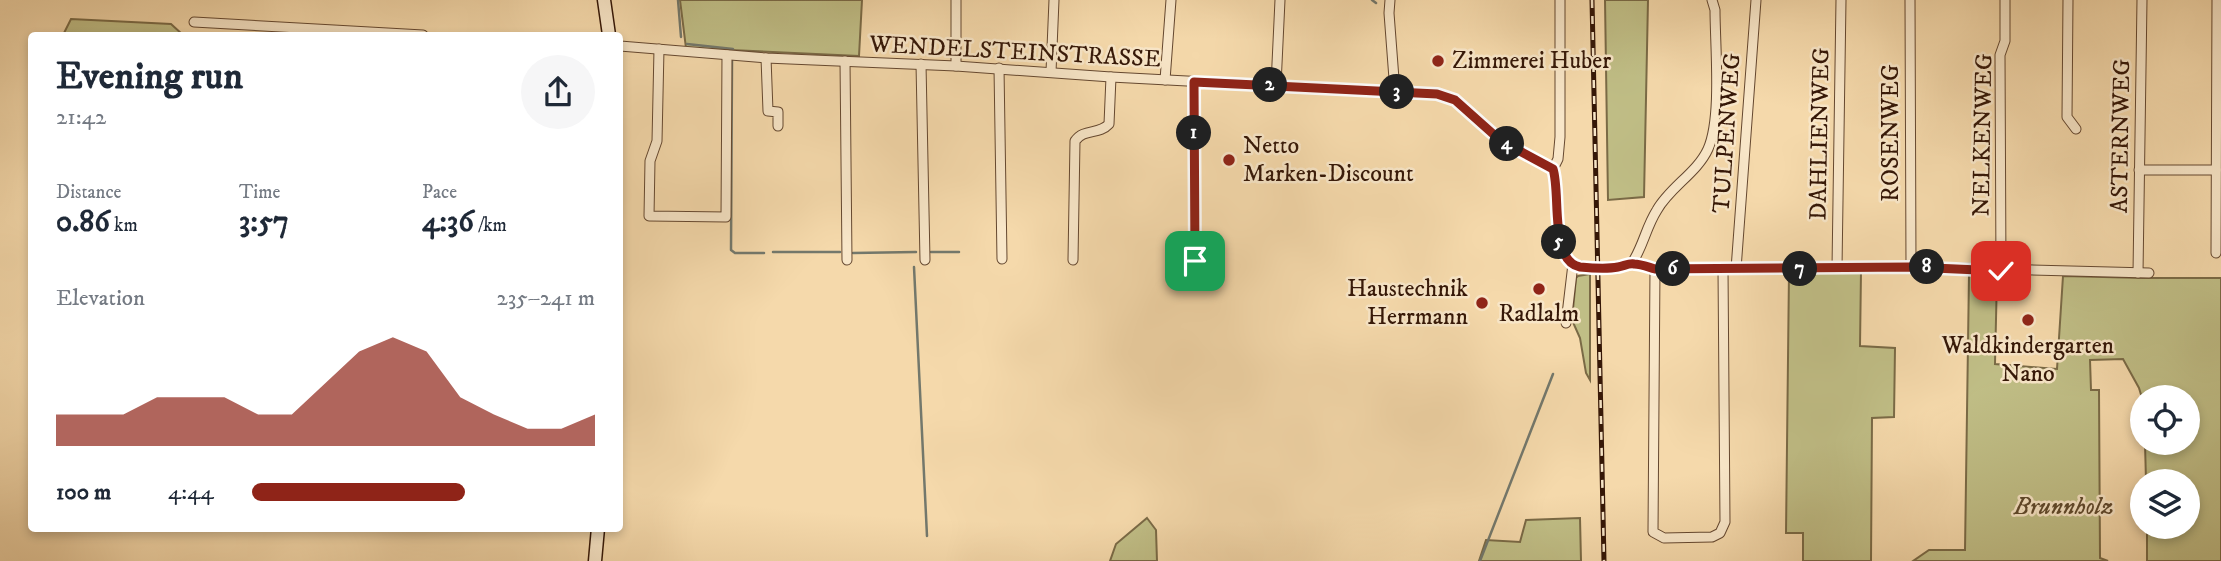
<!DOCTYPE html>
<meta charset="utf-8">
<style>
:root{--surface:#fff;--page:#f6f6f7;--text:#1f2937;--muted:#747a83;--accent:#8f2418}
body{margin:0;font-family:"IM FELL DW Pica",serif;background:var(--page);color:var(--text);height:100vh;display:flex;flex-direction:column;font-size:26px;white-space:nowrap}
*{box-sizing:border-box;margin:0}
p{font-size:23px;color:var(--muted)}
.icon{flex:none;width:38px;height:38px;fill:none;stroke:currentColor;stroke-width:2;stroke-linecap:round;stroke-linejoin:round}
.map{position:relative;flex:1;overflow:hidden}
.panel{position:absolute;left:28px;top:32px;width:595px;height:500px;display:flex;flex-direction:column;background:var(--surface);border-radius:7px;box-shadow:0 4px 10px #0003}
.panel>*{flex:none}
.controls{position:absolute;left:2130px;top:385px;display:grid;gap:14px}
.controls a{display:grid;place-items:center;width:70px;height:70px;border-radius:50%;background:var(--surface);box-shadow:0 4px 10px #0003;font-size:35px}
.pin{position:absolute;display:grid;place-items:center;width:60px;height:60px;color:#fff;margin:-30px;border-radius:14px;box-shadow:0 4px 10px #0006}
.km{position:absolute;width:35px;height:35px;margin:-18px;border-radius:50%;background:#222;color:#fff;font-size:19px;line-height:35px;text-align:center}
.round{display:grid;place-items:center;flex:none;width:74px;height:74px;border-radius:37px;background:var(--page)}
.head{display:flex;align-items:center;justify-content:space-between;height:119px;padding:0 28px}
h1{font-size:38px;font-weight:700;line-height:52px}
.figures{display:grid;grid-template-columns:repeat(3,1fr);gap:10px;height:119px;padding:7px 28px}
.figures div{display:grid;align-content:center}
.figures b{font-size:30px;font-weight:700}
.figures small{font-size:19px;font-weight:400}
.figures p{font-size:19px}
.chart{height:196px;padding:14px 28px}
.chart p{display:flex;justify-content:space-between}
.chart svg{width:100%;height:126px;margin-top:7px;fill:var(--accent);opacity:.7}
ul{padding:0 28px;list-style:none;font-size:23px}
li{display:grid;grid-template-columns:112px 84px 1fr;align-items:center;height:52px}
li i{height:18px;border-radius:9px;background:var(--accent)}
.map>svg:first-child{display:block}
.green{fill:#c0be86;stroke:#7a6a46;stroke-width:2}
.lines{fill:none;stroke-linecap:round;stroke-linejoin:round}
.stream{stroke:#73786c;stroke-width:2.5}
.street-casing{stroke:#654830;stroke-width:11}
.secondary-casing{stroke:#351707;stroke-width:15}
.street{stroke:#f8e6c8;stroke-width:9}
.secondary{stroke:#f8e6c8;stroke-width:12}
.rail-casing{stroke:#351707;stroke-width:5}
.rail{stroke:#f8e6c8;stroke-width:2.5;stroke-dasharray:8;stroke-linecap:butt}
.route-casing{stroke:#fff;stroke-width:14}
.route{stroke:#8f2418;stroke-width:9}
.poi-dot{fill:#8f2418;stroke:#f8e6c8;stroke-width:2.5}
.labels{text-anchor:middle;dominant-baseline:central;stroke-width:5;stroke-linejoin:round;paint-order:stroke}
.street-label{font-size:24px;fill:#351707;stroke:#f8e6c8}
.poi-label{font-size:24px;fill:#351707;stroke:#f8e6c8;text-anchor:start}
.park-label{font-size:24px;font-style:italic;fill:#5f492d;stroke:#f8e6c8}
</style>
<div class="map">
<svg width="2221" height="561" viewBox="0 0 2221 561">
<rect width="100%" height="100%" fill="#f5d9ab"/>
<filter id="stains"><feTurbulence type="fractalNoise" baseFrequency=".00286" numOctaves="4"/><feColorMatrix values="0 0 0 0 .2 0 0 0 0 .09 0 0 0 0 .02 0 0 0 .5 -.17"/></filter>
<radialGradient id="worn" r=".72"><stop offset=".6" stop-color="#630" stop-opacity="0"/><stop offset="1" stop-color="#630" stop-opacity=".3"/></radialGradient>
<g class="green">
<polygon points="680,0 862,0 859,56 686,48"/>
<polygon points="1605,0 1648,0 1644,197 1608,200"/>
<polygon points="71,19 171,24 183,35 63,35"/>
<polygon points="1861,271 1860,346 1895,348 1894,417 1872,418 1871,561 1803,561 1803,533 1786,533 1789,272"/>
<polygon points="1590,274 1590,380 1586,373 1580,338 1572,320 1576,278 1578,276"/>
<polygon points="1969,275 1997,275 1995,364 2057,369 2063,276 2143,278 2221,278 2221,561 2147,561 2147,527 2188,527 2188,481 2146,481 2145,443 2188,443 2188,397 2142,398 2139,388 2123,359 2090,360 2091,390 2099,390 2100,558 2108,561 1913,561 1929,550 1965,550"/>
<polygon points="1147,518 1156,530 1157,561 1110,561 1116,544"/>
<polygon points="1580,518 1581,561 1479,561 1486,540 1520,542 1526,520"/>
</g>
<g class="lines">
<g class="stream">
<polyline points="678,0 681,37"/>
<polyline points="1372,0 1376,3"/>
<polyline points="687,44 733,49"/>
<polyline points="732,60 731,250 735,253 764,253"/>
<polyline points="773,252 840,252"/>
<polyline points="931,252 959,252"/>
<polyline points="853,253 916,252"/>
<polyline points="914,267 927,536"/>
<polyline points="1480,561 1553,374"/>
</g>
<g class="street-casing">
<g id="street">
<polyline points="956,0 956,66"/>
<polyline points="1390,0 1389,13 1395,92"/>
<path d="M1560,0V137L1558,159L1553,169C1563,200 1548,238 1573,264"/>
<polyline points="1910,0 1911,267"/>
<polyline points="2068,0 2067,117 2076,129"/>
<polyline points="194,22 423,35"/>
<polyline points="620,46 766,58 956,66 1111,77 1437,94 1456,100 1501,141 1553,169"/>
<polyline points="659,49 657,141 650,161 649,216 726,217 727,55"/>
<polyline points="766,58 768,111 778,112 778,126"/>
<polyline points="845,61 847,260"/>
<polyline points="921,64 925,260"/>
<polyline points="999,68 1002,259"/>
<polyline points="1051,72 1054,0"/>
<polyline points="1165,80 1171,0"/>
<polyline points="1194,82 1196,261"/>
<polyline points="1276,85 1280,0"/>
<polyline points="2139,170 2216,170"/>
<polyline points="2216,253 2217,0"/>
<path d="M1073,260L1075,141C1084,128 1099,135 1109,124L1111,77"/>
<polyline points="1632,263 1655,269 1911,267 2149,273"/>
<path d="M1573,264C1591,270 1613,268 1632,263C1643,247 1646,227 1657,210C1670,187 1697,173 1708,149C1722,118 1715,46 1715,10L1712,0"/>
<polyline points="1837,268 1841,0"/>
<polyline points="1655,269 1653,532 1664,538 1712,537 1720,533 1725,522 1723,269"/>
<polyline points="1736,269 1756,0"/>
<polyline points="2001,271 2000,55 2005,41 2005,0"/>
<polyline points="2138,273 2142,0"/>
<polyline points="1566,323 1573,264"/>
</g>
</g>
<g class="secondary-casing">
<g id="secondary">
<polyline points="604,0 609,35"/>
<polyline points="595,561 598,528"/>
</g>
</g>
<use href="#street" class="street"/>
<use href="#secondary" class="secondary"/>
<g class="rail-casing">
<polyline id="rail" points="1592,0 1604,561"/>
</g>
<use href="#rail" class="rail"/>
</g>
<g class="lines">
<g class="route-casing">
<path id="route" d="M1195,261L1194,82L1437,94L1455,100L1501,141L1553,169C1561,193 1549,261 1580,267C1591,268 1608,269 1618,267C1624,266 1629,263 1634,264C1641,264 1648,267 1655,269L1911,267L2001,271"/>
</g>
<use href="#route" class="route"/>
</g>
<g class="poi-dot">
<circle cx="1438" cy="61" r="7"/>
<circle cx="1229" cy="160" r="7"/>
<circle cx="1539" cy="289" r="7"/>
<circle cx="1482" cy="303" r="7"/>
<circle cx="2028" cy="320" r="7"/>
</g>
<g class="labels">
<g class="street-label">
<text transform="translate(1015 52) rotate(3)">WENDELSTEINSTRASSE</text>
<text transform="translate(1727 133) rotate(-86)">TULPENWEG</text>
<text transform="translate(1891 133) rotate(-90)">ROSENWEG</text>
<text transform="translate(1820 134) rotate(-89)">DAHLIENWEG</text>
<text transform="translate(1983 135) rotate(-89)">NELKENWEG</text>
<text transform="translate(2121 136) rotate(-89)">ASTERNWEG</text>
</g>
<g class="poi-label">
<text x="1452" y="61">Zimmerei Huber</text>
<text x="1243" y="146">Netto<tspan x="1243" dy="28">Marken-Discount</tspan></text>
<text x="1468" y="289" text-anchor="end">Haustechnik<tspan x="1468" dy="28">Herrmann</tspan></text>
<text x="1539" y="314" text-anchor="middle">Radlalm</text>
<text x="2028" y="346" text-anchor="middle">Waldkindergarten<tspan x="2028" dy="28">Nano</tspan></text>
</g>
<g class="park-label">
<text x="2064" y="507">Brunnholz</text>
</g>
</g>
<rect width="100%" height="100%" filter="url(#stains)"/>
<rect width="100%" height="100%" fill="url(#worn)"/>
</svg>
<div class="controls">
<a><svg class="icon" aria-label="locate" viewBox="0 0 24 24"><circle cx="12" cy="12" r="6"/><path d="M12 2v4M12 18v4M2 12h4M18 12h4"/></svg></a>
<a><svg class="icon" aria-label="layers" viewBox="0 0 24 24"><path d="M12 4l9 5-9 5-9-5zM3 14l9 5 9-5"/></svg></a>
</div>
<div class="pin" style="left:1195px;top:261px;background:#1e9e55"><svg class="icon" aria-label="arrive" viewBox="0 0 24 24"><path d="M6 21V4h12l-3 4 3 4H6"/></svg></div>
<div class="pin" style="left:2001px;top:271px;background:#d93025"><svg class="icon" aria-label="check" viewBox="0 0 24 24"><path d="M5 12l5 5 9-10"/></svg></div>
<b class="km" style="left:1194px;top:133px">1</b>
<b class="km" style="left:1270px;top:85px">2</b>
<b class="km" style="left:1397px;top:92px">3</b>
<b class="km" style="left:1507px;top:144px">4</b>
<b class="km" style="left:1559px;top:242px">5</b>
<b class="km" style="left:1673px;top:269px">6</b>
<b class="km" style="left:1800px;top:269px">7</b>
<b class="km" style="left:1927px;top:267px">8</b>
<section class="panel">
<div class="head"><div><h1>Evening run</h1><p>21:42</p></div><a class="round"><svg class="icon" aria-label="share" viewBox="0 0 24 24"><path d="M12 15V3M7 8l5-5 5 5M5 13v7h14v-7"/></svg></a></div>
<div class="figures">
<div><p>Distance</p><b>0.86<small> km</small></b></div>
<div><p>Time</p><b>3:57</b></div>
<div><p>Pace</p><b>4:36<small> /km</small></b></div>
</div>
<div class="chart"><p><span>Elevation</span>235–241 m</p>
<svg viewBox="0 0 160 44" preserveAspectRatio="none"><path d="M0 44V33L10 33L20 33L30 27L40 27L50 27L60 33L70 33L80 22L90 11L100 6L110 11L120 27L130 33L140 38L150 38L160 33V44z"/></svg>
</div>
<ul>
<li><b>100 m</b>4:44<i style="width:62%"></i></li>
</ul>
</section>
</div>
